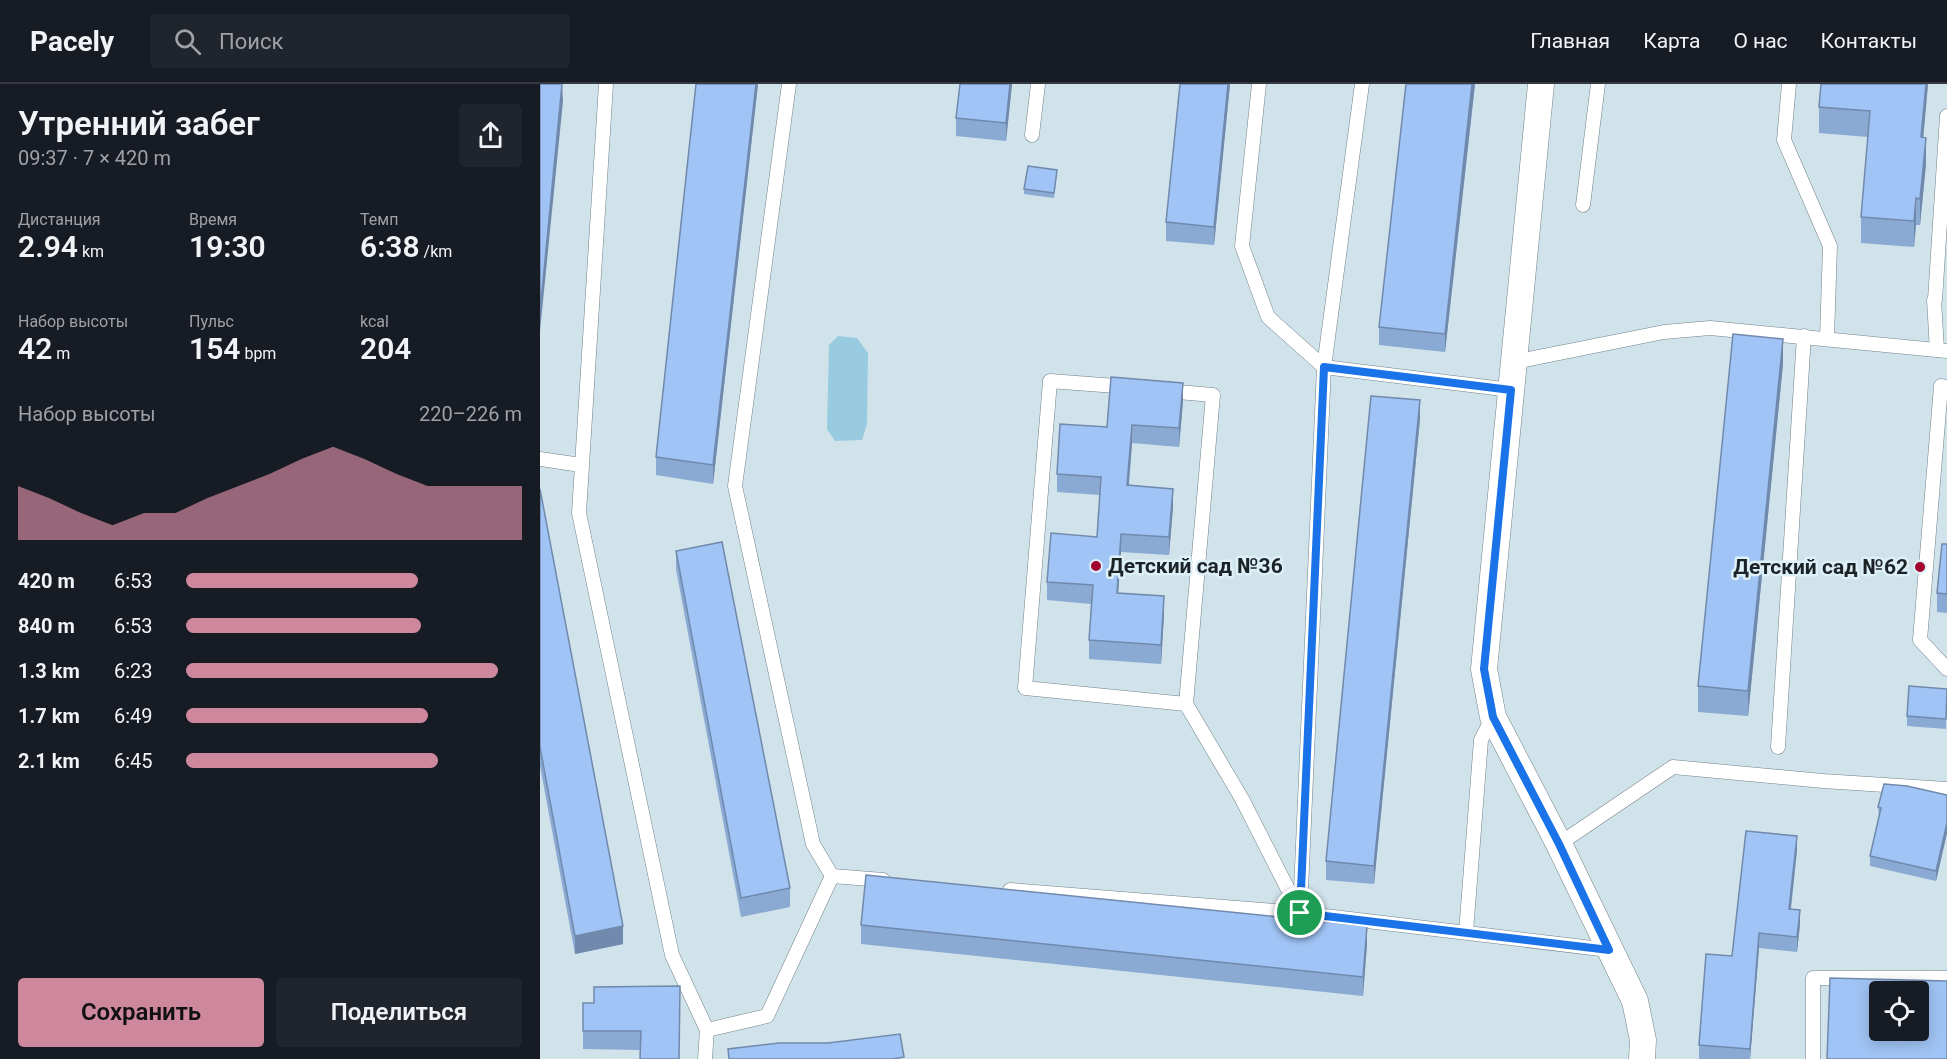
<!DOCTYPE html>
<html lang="ru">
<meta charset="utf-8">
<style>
:root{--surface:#171b24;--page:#20242c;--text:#f1f3f6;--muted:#9ea1a6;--line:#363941;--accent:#ce889d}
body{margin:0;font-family:Roboto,sans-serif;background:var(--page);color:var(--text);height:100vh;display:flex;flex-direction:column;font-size:22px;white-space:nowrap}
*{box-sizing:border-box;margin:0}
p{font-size:20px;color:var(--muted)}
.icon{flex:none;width:33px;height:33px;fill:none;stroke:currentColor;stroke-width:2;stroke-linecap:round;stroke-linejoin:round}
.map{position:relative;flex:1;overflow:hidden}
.panel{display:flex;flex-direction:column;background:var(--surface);width:540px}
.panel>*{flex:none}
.fabs{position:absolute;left:1329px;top:897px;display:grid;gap:12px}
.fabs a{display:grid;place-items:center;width:60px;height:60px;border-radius:6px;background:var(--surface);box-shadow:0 3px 15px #0003;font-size:30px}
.pin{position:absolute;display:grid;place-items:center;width:51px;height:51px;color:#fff;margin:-26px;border:3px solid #fff;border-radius:50%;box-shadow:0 2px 6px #0007}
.round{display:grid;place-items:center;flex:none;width:63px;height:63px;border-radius:6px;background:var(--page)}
.overview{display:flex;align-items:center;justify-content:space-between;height:102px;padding:0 18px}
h1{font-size:33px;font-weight:600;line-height:45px}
.stats{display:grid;grid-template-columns:repeat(3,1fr);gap:9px;height:102px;padding:6px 18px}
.stats div{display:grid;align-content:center}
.stats b{font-size:30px;font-weight:600}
.stats small{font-size:16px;font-weight:400}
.stats p{font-size:16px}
.chart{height:168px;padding:12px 18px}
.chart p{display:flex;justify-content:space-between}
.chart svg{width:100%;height:108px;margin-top:6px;fill:var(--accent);opacity:.7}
.primary-button{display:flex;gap:12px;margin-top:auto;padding:12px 18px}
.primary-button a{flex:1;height:69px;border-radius:6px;background:var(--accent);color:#111;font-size:24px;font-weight:600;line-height:69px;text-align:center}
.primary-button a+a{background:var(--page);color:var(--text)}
ul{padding:0 18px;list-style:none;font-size:20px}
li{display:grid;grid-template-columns:96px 72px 1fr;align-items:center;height:45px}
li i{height:15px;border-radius:8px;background:var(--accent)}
header{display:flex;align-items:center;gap:36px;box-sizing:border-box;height:84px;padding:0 30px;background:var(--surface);border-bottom:2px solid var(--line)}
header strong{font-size:28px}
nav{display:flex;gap:33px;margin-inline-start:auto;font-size:21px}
.search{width:420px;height:54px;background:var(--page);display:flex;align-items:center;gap:15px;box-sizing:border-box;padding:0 21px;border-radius:6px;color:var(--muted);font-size:22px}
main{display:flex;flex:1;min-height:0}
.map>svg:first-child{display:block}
.green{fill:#99cbe0}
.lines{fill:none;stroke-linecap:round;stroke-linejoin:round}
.service-casing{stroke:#728289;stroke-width:15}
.minor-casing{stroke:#728289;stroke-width:27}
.service{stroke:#fff;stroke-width:14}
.minor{stroke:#fff;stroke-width:26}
.wall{fill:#8aa9d3}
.shaded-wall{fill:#7089ac}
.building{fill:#a0c4f5;stroke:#7089ac;stroke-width:1.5;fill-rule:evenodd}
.route-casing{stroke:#fff;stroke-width:12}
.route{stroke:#1a73e8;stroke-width:8}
.poi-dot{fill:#a30531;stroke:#ddeff7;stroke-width:2}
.labels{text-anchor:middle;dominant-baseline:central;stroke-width:5;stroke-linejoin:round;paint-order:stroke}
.poi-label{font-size:21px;font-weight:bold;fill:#1c2326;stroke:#ddeff7;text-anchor:start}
</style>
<header>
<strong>Pacely</strong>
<div class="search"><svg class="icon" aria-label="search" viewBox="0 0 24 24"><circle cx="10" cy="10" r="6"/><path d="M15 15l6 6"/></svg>Поиск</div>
<nav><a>Главная</a><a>Карта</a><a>О нас</a><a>Контакты</a></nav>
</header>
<main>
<section class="panel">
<div class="overview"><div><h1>Утренний забег</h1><p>09:37 · 7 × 420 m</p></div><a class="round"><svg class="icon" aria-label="share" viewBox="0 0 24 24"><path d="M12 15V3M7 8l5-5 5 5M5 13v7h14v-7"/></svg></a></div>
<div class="stats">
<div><p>Дистанция</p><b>2.94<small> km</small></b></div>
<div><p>Время</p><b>19:30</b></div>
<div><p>Темп</p><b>6:38<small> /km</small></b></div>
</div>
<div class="stats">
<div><p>Набор высоты</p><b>42<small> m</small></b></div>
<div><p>Пульс</p><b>154<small> bpm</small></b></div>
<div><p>kcal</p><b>204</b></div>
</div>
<div class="chart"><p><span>Набор высоты</span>220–226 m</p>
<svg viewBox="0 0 160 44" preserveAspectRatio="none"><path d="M0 44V22L10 27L20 33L30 38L40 33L50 33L60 27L70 22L80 17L90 11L100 6L110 11L120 17L130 22L140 22L150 22L160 22V44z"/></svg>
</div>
<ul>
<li><b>420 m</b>6:53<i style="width:69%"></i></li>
<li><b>840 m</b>6:53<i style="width:70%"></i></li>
<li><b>1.3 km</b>6:23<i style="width:93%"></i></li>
<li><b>1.7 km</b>6:49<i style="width:72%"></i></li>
<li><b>2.1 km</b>6:45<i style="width:75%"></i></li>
</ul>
<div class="primary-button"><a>Сохранить</a><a>Поделиться</a></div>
</section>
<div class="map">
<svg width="1407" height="975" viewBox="0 0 1407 975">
<rect width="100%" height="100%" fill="#d0e2ea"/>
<polygon class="green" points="298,252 317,254 328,269 327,340 322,356 295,357 287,345 289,261"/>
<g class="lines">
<g class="service-casing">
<g id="service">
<polyline points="66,0 39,429 132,871 167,946 165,975"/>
<polyline points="249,0 195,402 273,760 292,792"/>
<polyline points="719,0 702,162 728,233 784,283 971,306"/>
<polyline points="1249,0 1244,56 1290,162 1287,254"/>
<polyline points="492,51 498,0"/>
<polyline points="1043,121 1058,0"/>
<polyline points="1397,266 1394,216 1395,216 1407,32"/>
<polyline points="974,278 1124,248 1170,244 1407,267"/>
<polyline points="589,303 510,297 485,604 646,620 702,715 760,829 784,283 822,0"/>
<polyline points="1407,303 1401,302 1380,556 1407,585"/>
<polyline points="626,307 673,311 646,620"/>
<polyline points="0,375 41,381"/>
<polyline points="1238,663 1264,252"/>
<polyline points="1019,760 1133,683 1283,697 1407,705"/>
<polyline points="470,806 760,829 1069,866"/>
<polyline points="926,848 941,656 953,633"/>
<polyline points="167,946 227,932 292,792 343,796"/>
<polyline points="1273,975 1273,894 1407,894"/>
</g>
</g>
<g class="minor-casing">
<polyline id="minor" points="1001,0 944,585 953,633 1019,760 1095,917 1103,956 1102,975"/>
</g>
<use href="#service" class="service"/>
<use href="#minor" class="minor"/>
</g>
<g class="wall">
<polygon points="156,0 218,0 173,400 116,391 116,373"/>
<polygon points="420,0 472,0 466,57 416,52 416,34"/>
<polygon points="690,0 674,161 626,157 626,138"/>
<polygon points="866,0 935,0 905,268 839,261 839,243"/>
<polygon points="1388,0 1383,53 1386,80 1380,141 1376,141 1374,163 1321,159 1321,133 1328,53 1279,49 1279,23"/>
<polygon points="517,90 514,114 484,110 484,105"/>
<polygon points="1243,280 1208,632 1158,628 1158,602"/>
<polygon points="643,317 639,363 592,359 589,401 633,423 629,471 581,468 578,509 624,531 621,580 549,575 549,556 551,520 507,516 507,498 557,453 560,411 517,408 517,390 567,343"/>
<polygon points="880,335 834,800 786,796 786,777"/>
<polygon points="0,405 83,860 35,870 0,682"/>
<polygon points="1407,460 1407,529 1397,528 1397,509"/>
<polygon points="136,467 250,804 250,823 201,833 136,485"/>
<polygon points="1407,605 1406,645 1367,642 1367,632"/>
<polygon points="1407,711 1407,749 1396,797 1330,782 1330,772 1339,733 1338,723"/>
<polygon points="1257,766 1251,825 1260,840 1257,868 1219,864 1210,975 1159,975 1159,961 1192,872"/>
<polygon points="321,841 827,860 823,912 321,860"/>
<polygon points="140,902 100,966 43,965 43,919 54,919"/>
</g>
<g class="shaded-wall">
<polygon points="22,0 23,17 0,247 0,228"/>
<polygon points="216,0 218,0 173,400 173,381"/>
<polygon points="470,0 472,0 466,57 466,39"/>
<polygon points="688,0 690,0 674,161 674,143"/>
<polygon points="932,0 935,0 905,268 905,250"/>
<polygon points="1386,0 1388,0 1381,79 1381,53"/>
<polygon points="1386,54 1386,80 1380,141 1380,115"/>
<polygon points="1376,114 1376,141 1374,163 1374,137"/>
<polygon points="1243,255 1243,280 1208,632 1208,607"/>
<polygon points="643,299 643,317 639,363 639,344"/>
<polygon points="880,316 880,335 834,800 834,782"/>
<polygon points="592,341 592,359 587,420 587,401"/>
<polygon points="633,405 633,423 629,471 629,453"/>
<polygon points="581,450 581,468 577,527 577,509"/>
<polygon points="624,512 624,531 621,580 621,561"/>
<polygon points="1407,739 1407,749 1396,797 1396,787"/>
<polygon points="1257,752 1257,766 1249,839 1249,825"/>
<polygon points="1260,826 1260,840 1257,868 1257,853"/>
<polygon points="83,842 83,860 35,870 35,852"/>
<polygon points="827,842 827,860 823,912 823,893"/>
<polygon points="1219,849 1219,864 1210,975 1210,965"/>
</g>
<g class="building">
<polygon points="0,0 22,0 0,228"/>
<polygon points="156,0 216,0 173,381 116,373"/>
<polygon points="420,0 470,0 466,39 416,34"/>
<polygon points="640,0 688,0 674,143 626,138"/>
<polygon points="866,0 932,0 905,250 839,243"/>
<polygon points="1281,0 1386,0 1381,53 1386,54 1380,115 1376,114 1374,137 1321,133 1330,27 1279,23"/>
<polygon points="488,82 517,86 514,109 484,105"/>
<polygon points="1193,250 1243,255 1208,607 1158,602"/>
<polygon points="571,293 643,299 639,344 592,341 587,401 633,405 629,453 581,450 577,509 624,512 621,561 549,556 553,501 507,498 511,449 557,453 561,393 517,390 520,340 567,343"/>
<polygon points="831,312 880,316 834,782 786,777"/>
<polygon points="0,405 83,842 35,852 0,663"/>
<polygon points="182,458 250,804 201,814 136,467"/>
<polygon points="1402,460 1407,460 1407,510 1397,509"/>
<polygon points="1369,602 1407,605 1406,635 1367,632"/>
<polygon points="1344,700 1367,702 1407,711 1407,739 1396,787 1330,772 1341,724 1338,723"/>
<polygon points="1206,747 1257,752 1249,825 1260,826 1257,853 1219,849 1210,965 1159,961 1166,870 1192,872"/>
<polygon points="326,791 827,842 823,893 321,841"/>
<path d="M1290,894L1407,897V975H1287ZM1340,908H1378V946H1340Z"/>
<polygon points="140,902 139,975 100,975 101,947 43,947 43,919 54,919 54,903"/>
<polygon points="360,950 364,973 353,975 189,975 188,965 239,959 288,959"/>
</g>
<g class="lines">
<g class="route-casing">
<polygon id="route" points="784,283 971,306 944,585 953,633 1019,760 1069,866 760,829"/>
</g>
<use href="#route" class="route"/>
</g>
<g class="poi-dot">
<circle cx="556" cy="482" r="6"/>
<circle cx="1380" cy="483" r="6"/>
</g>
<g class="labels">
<g class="poi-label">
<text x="568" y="482">Детский сад №36</text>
<text x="1368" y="483" text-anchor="end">Детский сад №62</text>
</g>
</g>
</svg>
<div class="fabs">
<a><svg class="icon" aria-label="locate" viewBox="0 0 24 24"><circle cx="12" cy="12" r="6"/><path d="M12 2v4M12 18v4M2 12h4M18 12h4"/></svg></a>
</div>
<div class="pin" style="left:760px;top:829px;background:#1e9e55"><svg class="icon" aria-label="arrive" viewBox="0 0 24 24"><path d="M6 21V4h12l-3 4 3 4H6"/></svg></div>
</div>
</main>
